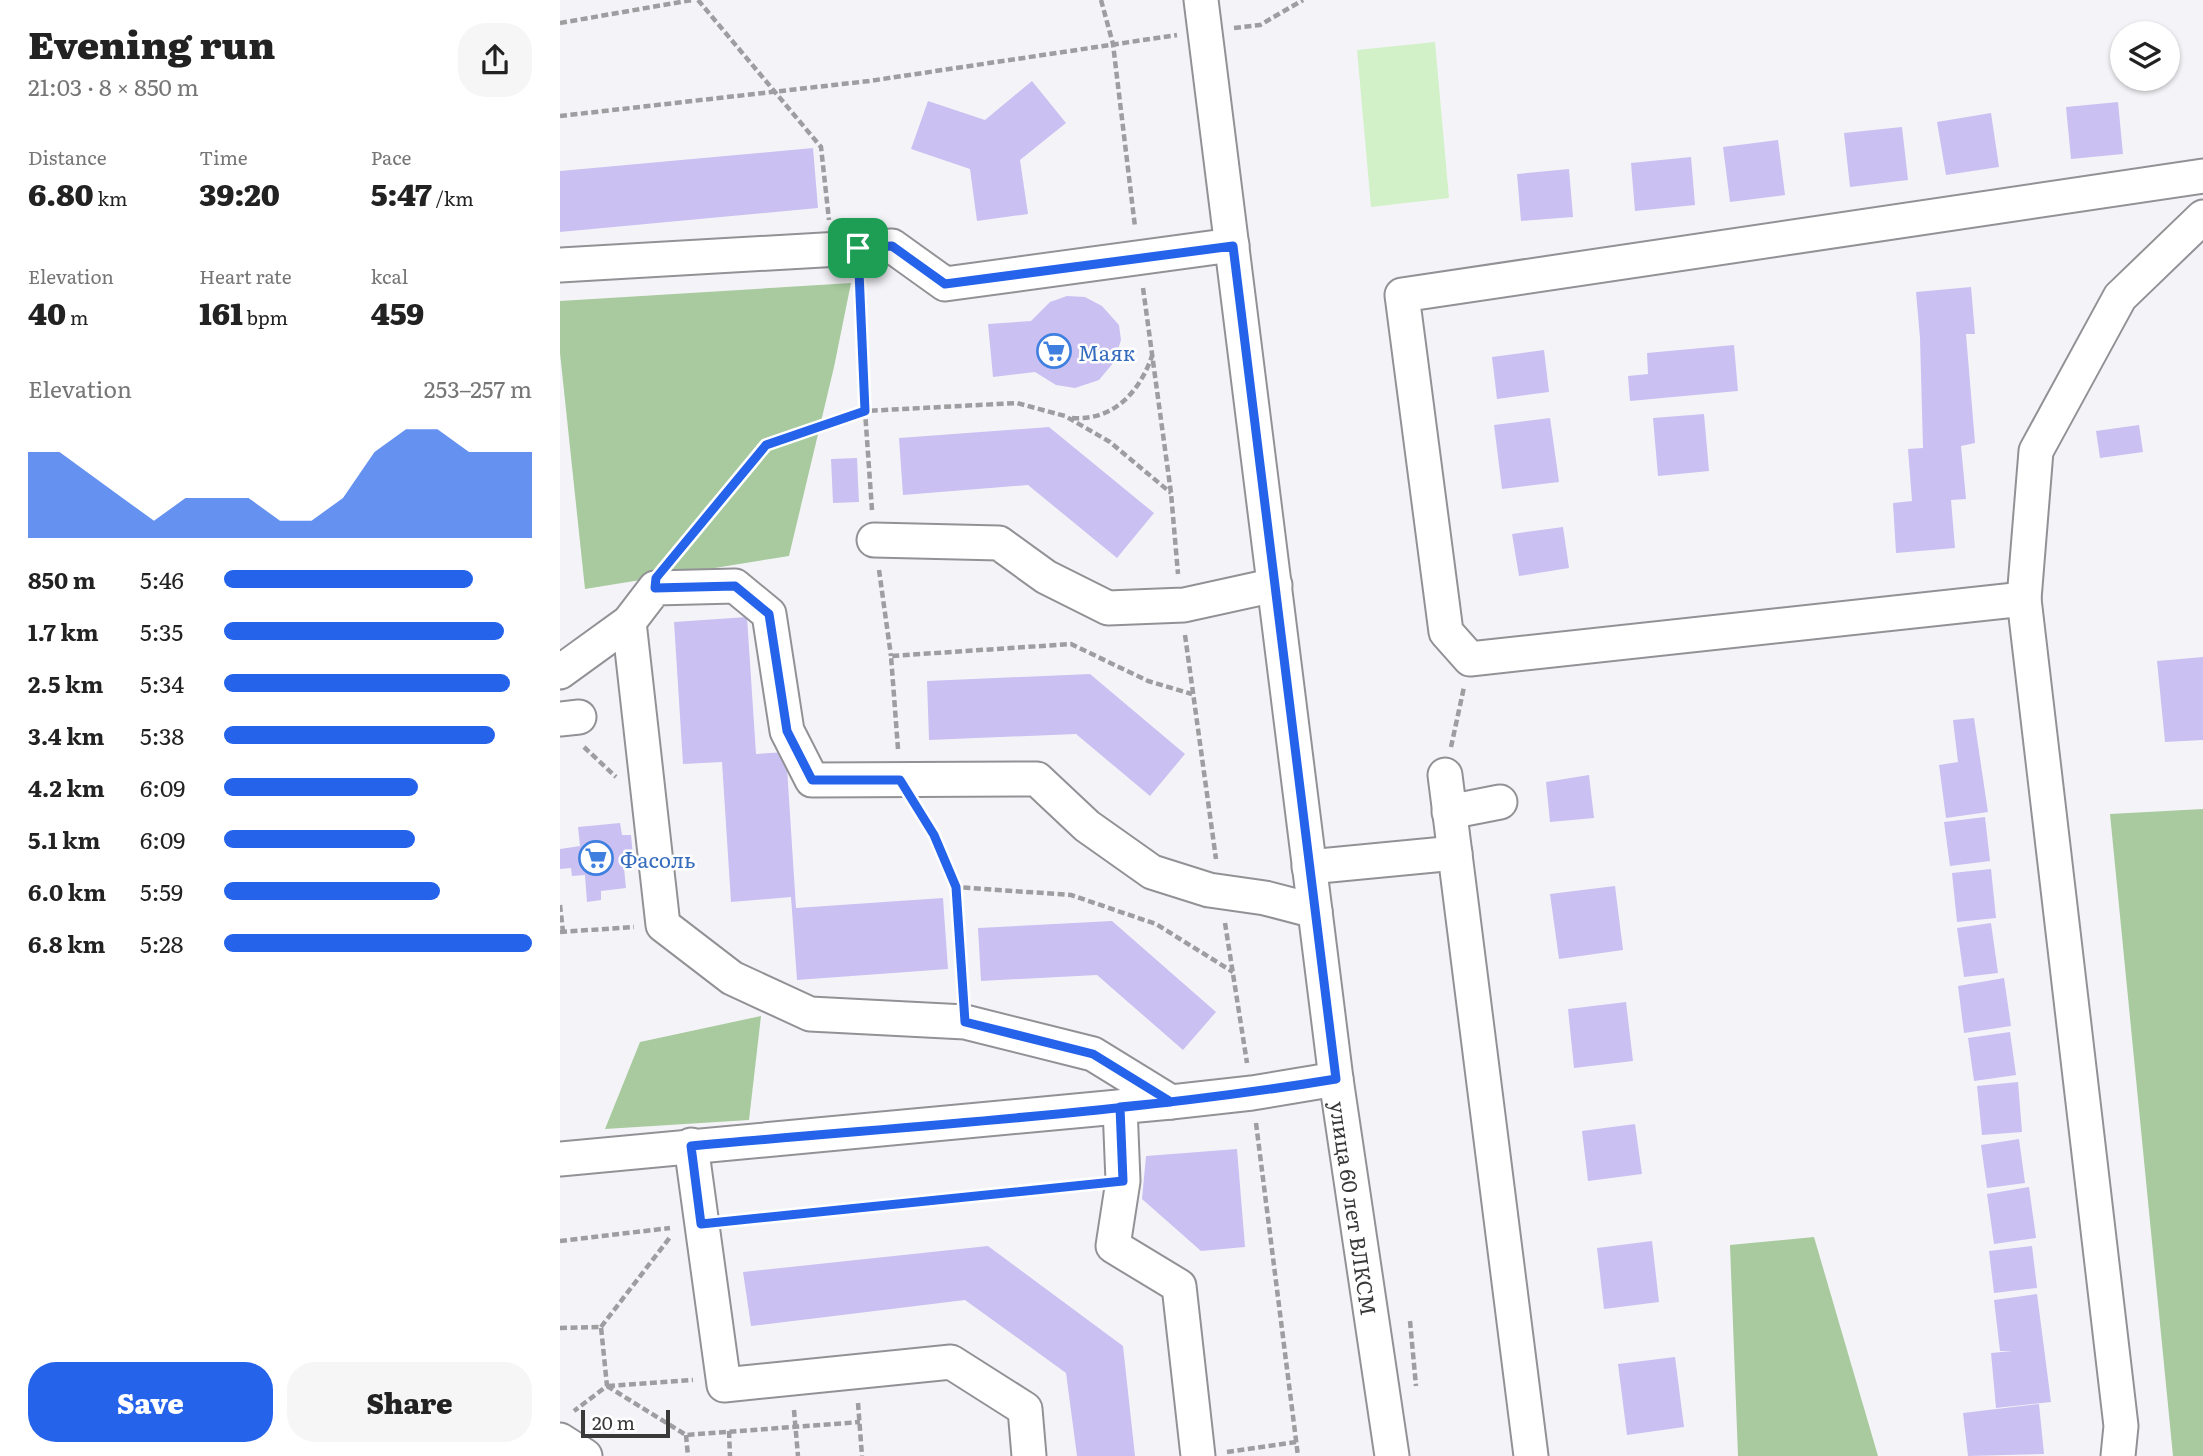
<!DOCTYPE html>
<meta charset="utf-8">
<style>
:root{--surface:#fff;--page:#f6f6f6;--text:#222;--muted:#767676;--accent:#2563eb}
body{margin:0;font-family:Literata,serif;background:var(--page);color:var(--text);height:100vh;display:flex;flex-direction:column;font-size:26px;white-space:nowrap}
*{box-sizing:border-box;margin:0}
p{font-size:23px;color:var(--muted)}
.icon{flex:none;width:38px;height:38px;fill:none;stroke:currentColor;stroke-width:2;stroke-linecap:round;stroke-linejoin:round}
.map{position:relative;flex:1;overflow:hidden}
.drawer{display:flex;flex-direction:column;background:var(--surface);width:560px}
.drawer>*{flex:none}
.controls{position:absolute;left:1550px;top:21px;display:grid;gap:14px}
.controls a{display:grid;place-items:center;width:70px;height:70px;border-radius:50%;background:var(--surface);box-shadow:0 2px 5px #0004;font-size:35px}
.scale{position:absolute;left:21px;bottom:18px;width:89px;box-sizing:border-box;padding-left:7px;border:4px solid #39393a;border-top:0;font-size:19px;line-height:24px;white-space:nowrap;color:#39393a;-webkit-text-stroke:5px #fff;paint-order:stroke}
.pin{position:absolute;display:grid;place-items:center;width:60px;height:60px;color:#fff;margin:-30px;border-radius:14px;box-shadow:0 4px 10px #0006}
.round{display:grid;place-items:center;flex:none;width:74px;height:74px;border-radius:28px;background:var(--page)}
.headline{display:flex;align-items:center;justify-content:space-between;height:119px;padding:0 28px}
h1{font-size:38px;font-weight:800;line-height:52px}
.figures{display:grid;grid-template-columns:repeat(3,1fr);gap:10px;height:119px;padding:7px 28px}
.figures div{display:grid;align-content:center}
.figures b{font-size:30px;font-weight:800}
.figures small{font-size:19px;font-weight:400}
.figures p{font-size:19px}
.chart{height:196px;padding:14px 28px}
.chart p{display:flex;justify-content:space-between}
.chart svg{width:100%;height:126px;margin-top:7px;fill:var(--accent);opacity:.7}
.action{display:flex;gap:14px;margin-top:auto;padding:14px 28px}
.action a{flex:1;height:80px;border-radius:28px;background:var(--accent);color:#fff;font-size:28px;font-weight:800;line-height:80px;text-align:center}
.action a+a{background:var(--page);color:var(--text)}
ul{padding:0 28px;list-style:none;font-size:23px}
li{display:grid;grid-template-columns:112px 84px 1fr;align-items:center;height:52px}
li i{height:18px;border-radius:9px;background:var(--accent)}
main{display:flex;flex:1;min-height:0}
.map>svg:first-child{display:block}
.green{fill:#d2f1c8}
.forest{fill:#a8ca9e}
.building{fill:#cbc0f2}
.lines{fill:none;stroke-linecap:round;stroke-linejoin:round}
.minor-casing{stroke:#929296;stroke-width:37}
.path{stroke:#9e9ea1;stroke-width:4.5;stroke-dasharray:7 3.5;stroke-linecap:butt}
.minor{stroke:#fff;stroke-width:33}
.route-casing{stroke:#fff;stroke-width:14}
.route{stroke:#2563eb;stroke-width:9}
.labels{text-anchor:middle;dominant-baseline:central;stroke-width:5;stroke-linejoin:round;paint-order:stroke}
.shop-label{font-size:21px;fill:#366cbe;stroke:#fff;text-anchor:start}
.street-label{font-size:21px;fill:#39393a;stroke:#fff}
</style>
<main>
<section class="drawer">
<div class="headline"><div><h1>Evening run</h1><p>21:03 · 8 × 850 m</p></div><a class="round"><svg class="icon" aria-label="share" viewBox="0 0 24 24"><path d="M12 15V3M7 8l5-5 5 5M5 13v7h14v-7"/></svg></a></div>
<div class="figures">
<div><p>Distance</p><b>6.80<small> km</small></b></div>
<div><p>Time</p><b>39:20</b></div>
<div><p>Pace</p><b>5:47<small> /km</small></b></div>
</div>
<div class="figures">
<div><p>Elevation</p><b>40<small> m</small></b></div>
<div><p>Heart rate</p><b>161<small> bpm</small></b></div>
<div><p>kcal</p><b>459</b></div>
</div>
<div class="chart"><p><span>Elevation</span>253–257 m</p>
<svg viewBox="0 0 160 44" preserveAspectRatio="none"><path d="M0 44V14L10 14L20 22L30 30L40 38L50 30L60 30L70 30L80 38L90 38L100 30L110 14L120 6L130 6L140 14L150 14L160 14V44z"/></svg>
</div>
<ul>
<li><b>850 m</b>5:46<i style="width:81%"></i></li>
<li><b>1.7 km</b>5:35<i style="width:91%"></i></li>
<li><b>2.5 km</b>5:34<i style="width:93%"></i></li>
<li><b>3.4 km</b>5:38<i style="width:88%"></i></li>
<li><b>4.2 km</b>6:09<i style="width:63%"></i></li>
<li><b>5.1 km</b>6:09<i style="width:62%"></i></li>
<li><b>6.0 km</b>5:59<i style="width:70%"></i></li>
<li><b>6.8 km</b>5:28<i style="width:100%"></i></li>
</ul>
<div class="action"><a>Save</a><a>Share</a></div>
</section>
<div class="map">
<svg width="1643" height="1456" viewBox="0 0 1643 1456">
<rect width="100%" height="100%" fill="#f4f4f8"/>
<polygon class="green" points="875,42 889,198 811,207 797,50"/>
<g class="forest">
<polygon points="291,283 274,367 229,556 25,589 0,353 0,301"/>
<polygon points="1643,809 1643,1456 1613,1456 1550,814"/>
<polygon points="201,1016 189,1120 45,1129 80,1042"/>
<polygon points="1254,1237 1318,1456 1178,1456 1170,1245"/>
</g>
<g class="building">
<polygon points="472,81 506,123 460,160 468,214 417,221 410,169 351,149 368,101 425,120"/>
<polygon points="1558,102 1563,154 1511,159 1506,107"/>
<polygon points="1431,113 1439,167 1386,175 1377,122"/>
<polygon points="1342,127 1348,180 1290,187 1284,133"/>
<polygon points="1218,140 1225,195 1170,202 1163,147"/>
<polygon points="253,148 258,208 0,232 0,171"/>
<polygon points="1131,157 1135,205 1075,211 1071,163"/>
<polygon points="1009,169 1013,217 961,221 957,174"/>
<polygon points="1411,287 1415,334 1406,334 1415,443 1401,446 1406,499 1391,500 1395,548 1336,553 1333,503 1352,501 1348,449 1363,448 1360,338 1356,292"/>
<polygon points="507,296 525,297 542,306 559,325 561,340 554,362 539,380 515,388 496,385 475,372 433,377 428,324 471,321 490,302"/>
<polygon points="1174,345 1178,391 1070,401 1068,376 1088,374 1087,353"/>
<polygon points="984,350 989,392 937,399 932,357"/>
<polygon points="1144,414 1149,471 1098,476 1093,418"/>
<polygon points="990,418 999,482 942,489 934,425"/>
<polygon points="1579,425 1583,452 1540,458 1536,431"/>
<polygon points="489,427 594,513 557,558 468,485 343,495 339,438"/>
<polygon points="297,458 299,502 273,503 271,459"/>
<polygon points="1003,527 1009,568 959,576 952,534"/>
<polygon points="187,617 196,754 226,752 236,908 383,898 388,969 237,980 231,897 171,902 162,762 123,764 114,622"/>
<polygon points="1643,657 1643,740 1605,742 1597,661"/>
<polygon points="530,674 625,754 590,796 516,734 369,740 367,681"/>
<polygon points="1414,718 1428,812 1386,818 1379,765 1398,762 1393,720"/>
<polygon points="1029,775 1034,818 990,822 986,782"/>
<polygon points="1425,817 1430,861 1390,866 1384,822"/>
<polygon points="60,823 62,835 71,835 74,867 64,868 66,888 41,891 41,900 27,902 25,875 12,876 11,868 0,869 0,849 20,846 18,827"/>
<polygon points="1431,869 1436,918 1397,922 1392,873"/>
<polygon points="1055,886 1063,950 999,959 990,894"/>
<polygon points="552,921 656,1012 623,1050 537,975 421,981 418,928"/>
<polygon points="1431,923 1438,973 1404,977 1397,928"/>
<polygon points="1444,978 1451,1026 1404,1033 1398,986"/>
<polygon points="1066,1002 1073,1061 1014,1068 1008,1009"/>
<polygon points="1450,1032 1456,1075 1414,1081 1408,1038"/>
<polygon points="1458,1082 1462,1132 1422,1135 1417,1086"/>
<polygon points="1075,1124 1082,1174 1028,1181 1022,1131"/>
<polygon points="1459,1139 1465,1183 1427,1188 1421,1145"/>
<polygon points="677,1149 685,1247 641,1251 582,1199 586,1156"/>
<polygon points="1469,1187 1476,1238 1434,1244 1427,1194"/>
<polygon points="1092,1241 1099,1302 1044,1309 1037,1248"/>
<polygon points="428,1246 563,1346 575,1456 517,1456 506,1373 405,1300 191,1326 183,1272"/>
<polygon points="1472,1246 1477,1288 1434,1293 1429,1251"/>
<polygon points="1477,1294 1491,1402 1436,1408 1431,1353 1453,1351 1440,1351 1434,1300"/>
<polygon points="1115,1357 1124,1427 1067,1435 1058,1364"/>
<polygon points="1479,1404 1484,1454 1408,1456 1403,1413"/>
</g>
<g class="lines">
<g class="minor-casing">
<g id="minor">
<path id="s1" d="M641,0L776,1079L832,1456"/>
<polyline points="0,265 332,246 385,284 672,245"/>
<polyline points="314,540 439,543 486,577 548,608 624,605 715,585"/>
<polyline points="1464,599 910,659 886,632 842,295 1643,176"/>
<polyline points="69,622 103,925 172,978 250,1014 405,1022 533,1054 611,1102"/>
<polyline points="0,672 69,622 95,588 175,586 209,614 227,731 252,780 477,779 527,826 592,872 649,890 705,898 755,911"/>
<polyline points="0,719 19,717"/>
<polyline points="885,775 971,1456"/>
<polyline points="889,812 940,802"/>
<polyline points="749,867 895,853"/>
<polyline points="560,1107 563,1181 553,1246 619,1286 638,1456"/>
<polyline points="131,1145 164,1385 391,1362 465,1409 469,1456"/>
<polyline points="0,1159 611,1102 692,1093 776,1079"/>
<polyline points="0,1440 25,1456"/>
<polyline points="1558,1456 1561,1426 1464,599 1476,451 1560,297 1643,217"/>
</g>
</g>
<g class="path">
<polyline points="138,0 261,147 269,220"/>
<polyline points="541,0 553,44 575,227"/>
<polyline points="0,23 132,0"/>
<polyline points="674,28 700,25 743,0"/>
<polyline points="0,116 309,81 617,35"/>
<polyline points="583,288 611,493 618,574"/>
<path d="M512,418C553,421 579,393 592,356"/>
<polyline points="312,510 305,411 457,403 505,416 550,442 611,493"/>
<polyline points="115,556 206,445 305,411 299,280"/>
<polyline points="319,570 331,656"/>
<polyline points="625,635 656,859"/>
<polyline points="24,747 56,777"/>
<polyline points="891,747 904,687"/>
<polyline points="338,749 331,656 511,644 588,681 632,694"/>
<polyline points="358,809 375,835 396,887 511,895 596,924 673,972"/>
<polyline points="396,887 403,991"/>
<polyline points="0,905 3,932"/>
<polyline points="665,923 687,1063"/>
<polyline points="0,932 74,927"/>
<polyline points="696,1123 738,1456"/>
<polyline points="171,1221 532,1184"/>
<polyline points="0,1241 110,1228"/>
<polyline points="850,1321 856,1386"/>
<polyline points="41,1327 111,1236"/>
<polyline points="0,1328 41,1327 47,1386 14,1411"/>
<polyline points="47,1386 126,1435 300,1422"/>
<polyline points="48,1386 133,1380"/>
<polyline points="298,1403 302,1456"/>
<polyline points="234,1410 238,1456"/>
<polyline points="169,1431 170,1456"/>
<polyline points="126,1435 128,1456"/>
<polyline points="667,1452 736,1442"/>
</g>
<use href="#minor" class="minor"/>
</g>
<g class="lines">
<g class="route-casing">
<path id="route" d="M298,248L305,411L206,445L96,578L95,588L175,586L209,614L227,731L252,780H340L374,835L396,887L405,1022L533,1054L611,1102L560,1107L563,1181L141,1224L131,1146C346,1126 563,1114 776,1079L673,246L385,284L332,246L298,248"/>
</g>
<use href="#route" class="route"/>
</g>
<defs>
<g id="supermarket-ring" transform="scale(1.75)"><circle r="9.5" fill="#fff" stroke="#3f7fe0" stroke-width="1.5"/><path d="M-6-5.5h2.5l.6 2H6L4.5 2H-2.5L-4.4-4H-6ZM-1.5 3.2a1.3 1.3 0 1 0 .1 0ZM3 3.2a1.3 1.3 0 1 0 .1 0Z" fill="#3f7fe0"/></g>
</defs>
<g fill-rule="evenodd">
<use href="#supermarket-ring" x="494" y="351"/>
<use href="#supermarket-ring" x="36" y="858"/>
</g>
<g class="labels">
<g class="shop-label">
<text x="518" y="351">Маяк</text>
<text x="60" y="858">Фасоль</text>
</g>
<g class="street-label">
<text stroke="none"><textPath href="#s1" startOffset="1218">улица 60 лет ВЛКСМ</textPath></text>
</g>
</g>
</svg>
<div class="controls">
<a><svg class="icon" aria-label="layers" viewBox="0 0 24 24"><path d="M12 4l9 5-9 5-9-5zM3 14l9 5 9-5"/></svg></a>
</div>
<div class="scale">20 m</div>
<div class="pin" style="left:298px;top:248px;background:#1e9e55"><svg class="icon" aria-label="arrive" viewBox="0 0 24 24"><path d="M6 21V4h12l-3 4 3 4H6"/></svg></div>
</div>
</main>
